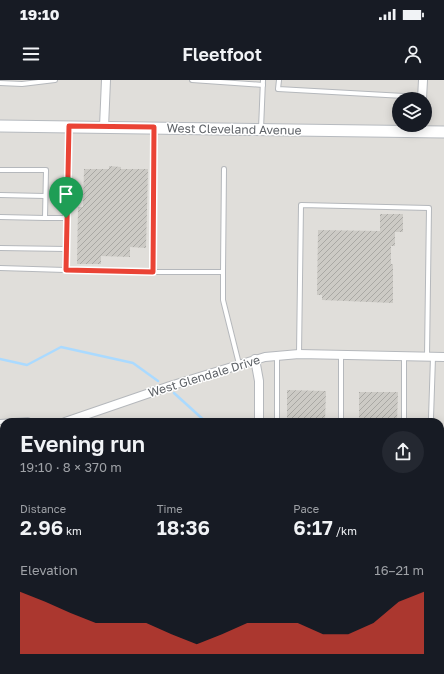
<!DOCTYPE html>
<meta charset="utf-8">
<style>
:root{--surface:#171b24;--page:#242831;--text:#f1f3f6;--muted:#9ea1a6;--accent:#ea4335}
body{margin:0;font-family:"Golos Text",sans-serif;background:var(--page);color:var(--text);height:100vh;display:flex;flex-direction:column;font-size:15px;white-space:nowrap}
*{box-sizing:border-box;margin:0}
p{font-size:13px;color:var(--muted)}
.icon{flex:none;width:22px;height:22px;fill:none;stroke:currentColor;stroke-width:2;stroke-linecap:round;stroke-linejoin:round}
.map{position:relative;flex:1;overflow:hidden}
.drawer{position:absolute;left:0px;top:338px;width:444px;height:256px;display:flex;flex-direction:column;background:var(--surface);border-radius:12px 12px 0 0;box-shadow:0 2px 10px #0003}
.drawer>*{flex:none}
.tools{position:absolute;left:392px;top:12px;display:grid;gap:8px}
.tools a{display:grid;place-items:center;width:40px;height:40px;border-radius:50%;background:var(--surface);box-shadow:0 2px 10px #0003;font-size:20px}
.pin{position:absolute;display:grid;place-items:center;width:34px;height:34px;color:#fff;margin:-41px -17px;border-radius:50% 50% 50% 0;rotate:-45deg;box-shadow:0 0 4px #0007}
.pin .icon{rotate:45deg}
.round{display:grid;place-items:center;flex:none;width:42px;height:42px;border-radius:21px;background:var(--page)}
.overview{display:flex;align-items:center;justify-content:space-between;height:68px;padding:0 20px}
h1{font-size:22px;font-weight:600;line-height:30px}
.figures{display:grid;grid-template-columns:repeat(3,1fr);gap:6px;height:68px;padding:4px 20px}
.figures div{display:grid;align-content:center}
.figures b{font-size:20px;font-weight:600}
.figures small{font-size:11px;font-weight:400}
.figures p{font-size:11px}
.chart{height:112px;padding:8px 20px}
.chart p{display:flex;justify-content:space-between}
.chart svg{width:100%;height:72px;margin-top:4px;fill:var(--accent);opacity:.7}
.status{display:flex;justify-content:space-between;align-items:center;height:28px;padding:0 20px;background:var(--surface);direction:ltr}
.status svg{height:11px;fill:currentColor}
header{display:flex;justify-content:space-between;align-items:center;height:52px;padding:0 20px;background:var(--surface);font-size:18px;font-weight:600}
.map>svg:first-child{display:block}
.industrial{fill:#e0deda;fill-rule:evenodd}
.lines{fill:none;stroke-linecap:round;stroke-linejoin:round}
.stream{stroke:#aadaff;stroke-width:2.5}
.building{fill:url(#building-hatch)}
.service-casing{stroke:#b5b8bc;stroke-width:6}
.minor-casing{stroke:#b5b8bc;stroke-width:10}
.secondary-casing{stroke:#b6babf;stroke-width:13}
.service{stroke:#fff;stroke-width:4}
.minor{stroke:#fff;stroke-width:8}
.secondary{stroke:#fff;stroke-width:11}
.route-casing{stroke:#fff;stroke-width:8}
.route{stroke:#ea4335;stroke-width:5}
.labels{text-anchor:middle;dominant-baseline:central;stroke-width:3;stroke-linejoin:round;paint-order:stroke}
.street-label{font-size:12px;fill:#5f6368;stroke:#fff}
</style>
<div class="status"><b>19:10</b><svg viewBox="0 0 49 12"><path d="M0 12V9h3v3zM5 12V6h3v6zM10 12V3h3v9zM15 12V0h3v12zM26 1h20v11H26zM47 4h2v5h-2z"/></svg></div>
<header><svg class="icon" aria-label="menu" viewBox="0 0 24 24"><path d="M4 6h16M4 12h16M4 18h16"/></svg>Fleetfoot<svg class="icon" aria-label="person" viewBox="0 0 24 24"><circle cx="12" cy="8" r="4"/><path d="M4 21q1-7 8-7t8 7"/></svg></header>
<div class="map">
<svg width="444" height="594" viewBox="0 0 444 594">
<defs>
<pattern id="building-hatch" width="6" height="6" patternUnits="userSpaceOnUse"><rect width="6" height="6" fill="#cccac5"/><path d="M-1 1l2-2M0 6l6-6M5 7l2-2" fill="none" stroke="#a9a8a4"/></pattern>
</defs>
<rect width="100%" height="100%" fill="#f1efe8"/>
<path class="industrial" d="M0,0H444V594H0ZM399,19H425V45H399ZM4,342H440V590H4Z"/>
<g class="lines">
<g class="stream">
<polyline points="0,279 27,285 61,267 133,283 158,301"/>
<polyline points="174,313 206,342"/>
<polyline points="220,594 220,590"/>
</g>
</g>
<g class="building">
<polygon points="109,86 121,87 121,89 148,89 146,168 130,167 130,177 101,176 101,184 77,184 78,127 83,127 84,89 109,89"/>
<polygon points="380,134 403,134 403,152 395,152 395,166 391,166 391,184 393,184 393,223 322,220 322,215 317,215 318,150 380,151"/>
<polygon points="287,310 326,311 325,342 287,342"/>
<polygon points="359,312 398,312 397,342 359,342"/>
</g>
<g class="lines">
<g class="service-casing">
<g id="service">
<polyline points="192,0 263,5"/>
<polyline points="279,0 278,9 422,17"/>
<polyline points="0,3 22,4 55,0"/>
<polyline points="261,49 263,0"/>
<polyline points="0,90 46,90 45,138 66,138"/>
<polyline points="0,115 45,116"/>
<polyline points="0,137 45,138"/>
<polyline points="0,168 66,169"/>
<polyline points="0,188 65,190 69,49"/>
<polyline points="65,190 153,192 154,50"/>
<polyline points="153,192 223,192 223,220 239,284"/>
<polyline points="223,192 224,89"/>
<polyline points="299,274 301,125 429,128 427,277"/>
<polyline points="0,342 28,340 31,342"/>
<polyline points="277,342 277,276"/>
<polyline points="341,342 341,275"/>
<polyline points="404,342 404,276"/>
<polyline points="432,342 431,338 433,277"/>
<polyline points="0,438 4,437"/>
<polyline points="0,489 4,493"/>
<polyline points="440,509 444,509"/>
<polyline points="0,569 4,569"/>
<polyline points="256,590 256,594"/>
<polyline points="187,594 187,590"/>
</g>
</g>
<g class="minor-casing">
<g id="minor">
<polyline points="422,19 423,0"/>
<polyline points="104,47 106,0"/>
<polyline points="255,279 259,301 259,342"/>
<polyline points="65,342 170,306 265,277 299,274 444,277"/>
<polyline points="440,488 444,488"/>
<polyline points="31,594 31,590"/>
</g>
</g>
<g class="secondary-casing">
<polyline id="secondary" points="0,46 444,52"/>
</g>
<use href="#service" class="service"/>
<use href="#minor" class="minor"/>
<use href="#secondary" class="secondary"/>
</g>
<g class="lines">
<g class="route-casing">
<polygon id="route" points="69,46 154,47 153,192 66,190"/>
</g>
<use href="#route" class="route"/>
</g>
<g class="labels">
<g class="street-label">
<text transform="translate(234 49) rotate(1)">West Cleveland Avenue</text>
<text transform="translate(204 296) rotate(-17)">West Glendale Drive</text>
</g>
</g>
</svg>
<div class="tools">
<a><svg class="icon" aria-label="layers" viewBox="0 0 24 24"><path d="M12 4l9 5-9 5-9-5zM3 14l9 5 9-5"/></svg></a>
</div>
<div class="pin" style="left:66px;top:138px;background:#1e9e55"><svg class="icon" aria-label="arrive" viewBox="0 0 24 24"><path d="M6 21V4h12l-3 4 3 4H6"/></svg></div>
<section class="drawer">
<div class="overview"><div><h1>Evening run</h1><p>19:10 · 8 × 370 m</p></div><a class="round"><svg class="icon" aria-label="share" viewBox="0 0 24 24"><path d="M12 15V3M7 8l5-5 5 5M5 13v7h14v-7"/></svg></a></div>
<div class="figures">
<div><p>Distance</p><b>2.96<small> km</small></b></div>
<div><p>Time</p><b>18:36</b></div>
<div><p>Pace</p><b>6:17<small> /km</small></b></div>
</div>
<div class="chart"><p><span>Elevation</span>16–21 m</p>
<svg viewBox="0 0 160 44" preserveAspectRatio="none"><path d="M0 44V6L10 12L20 19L30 25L40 25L50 25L60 32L70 38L80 32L90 25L100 25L110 25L120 32L130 32L140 25L150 12L160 6V44z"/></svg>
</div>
</section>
</div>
